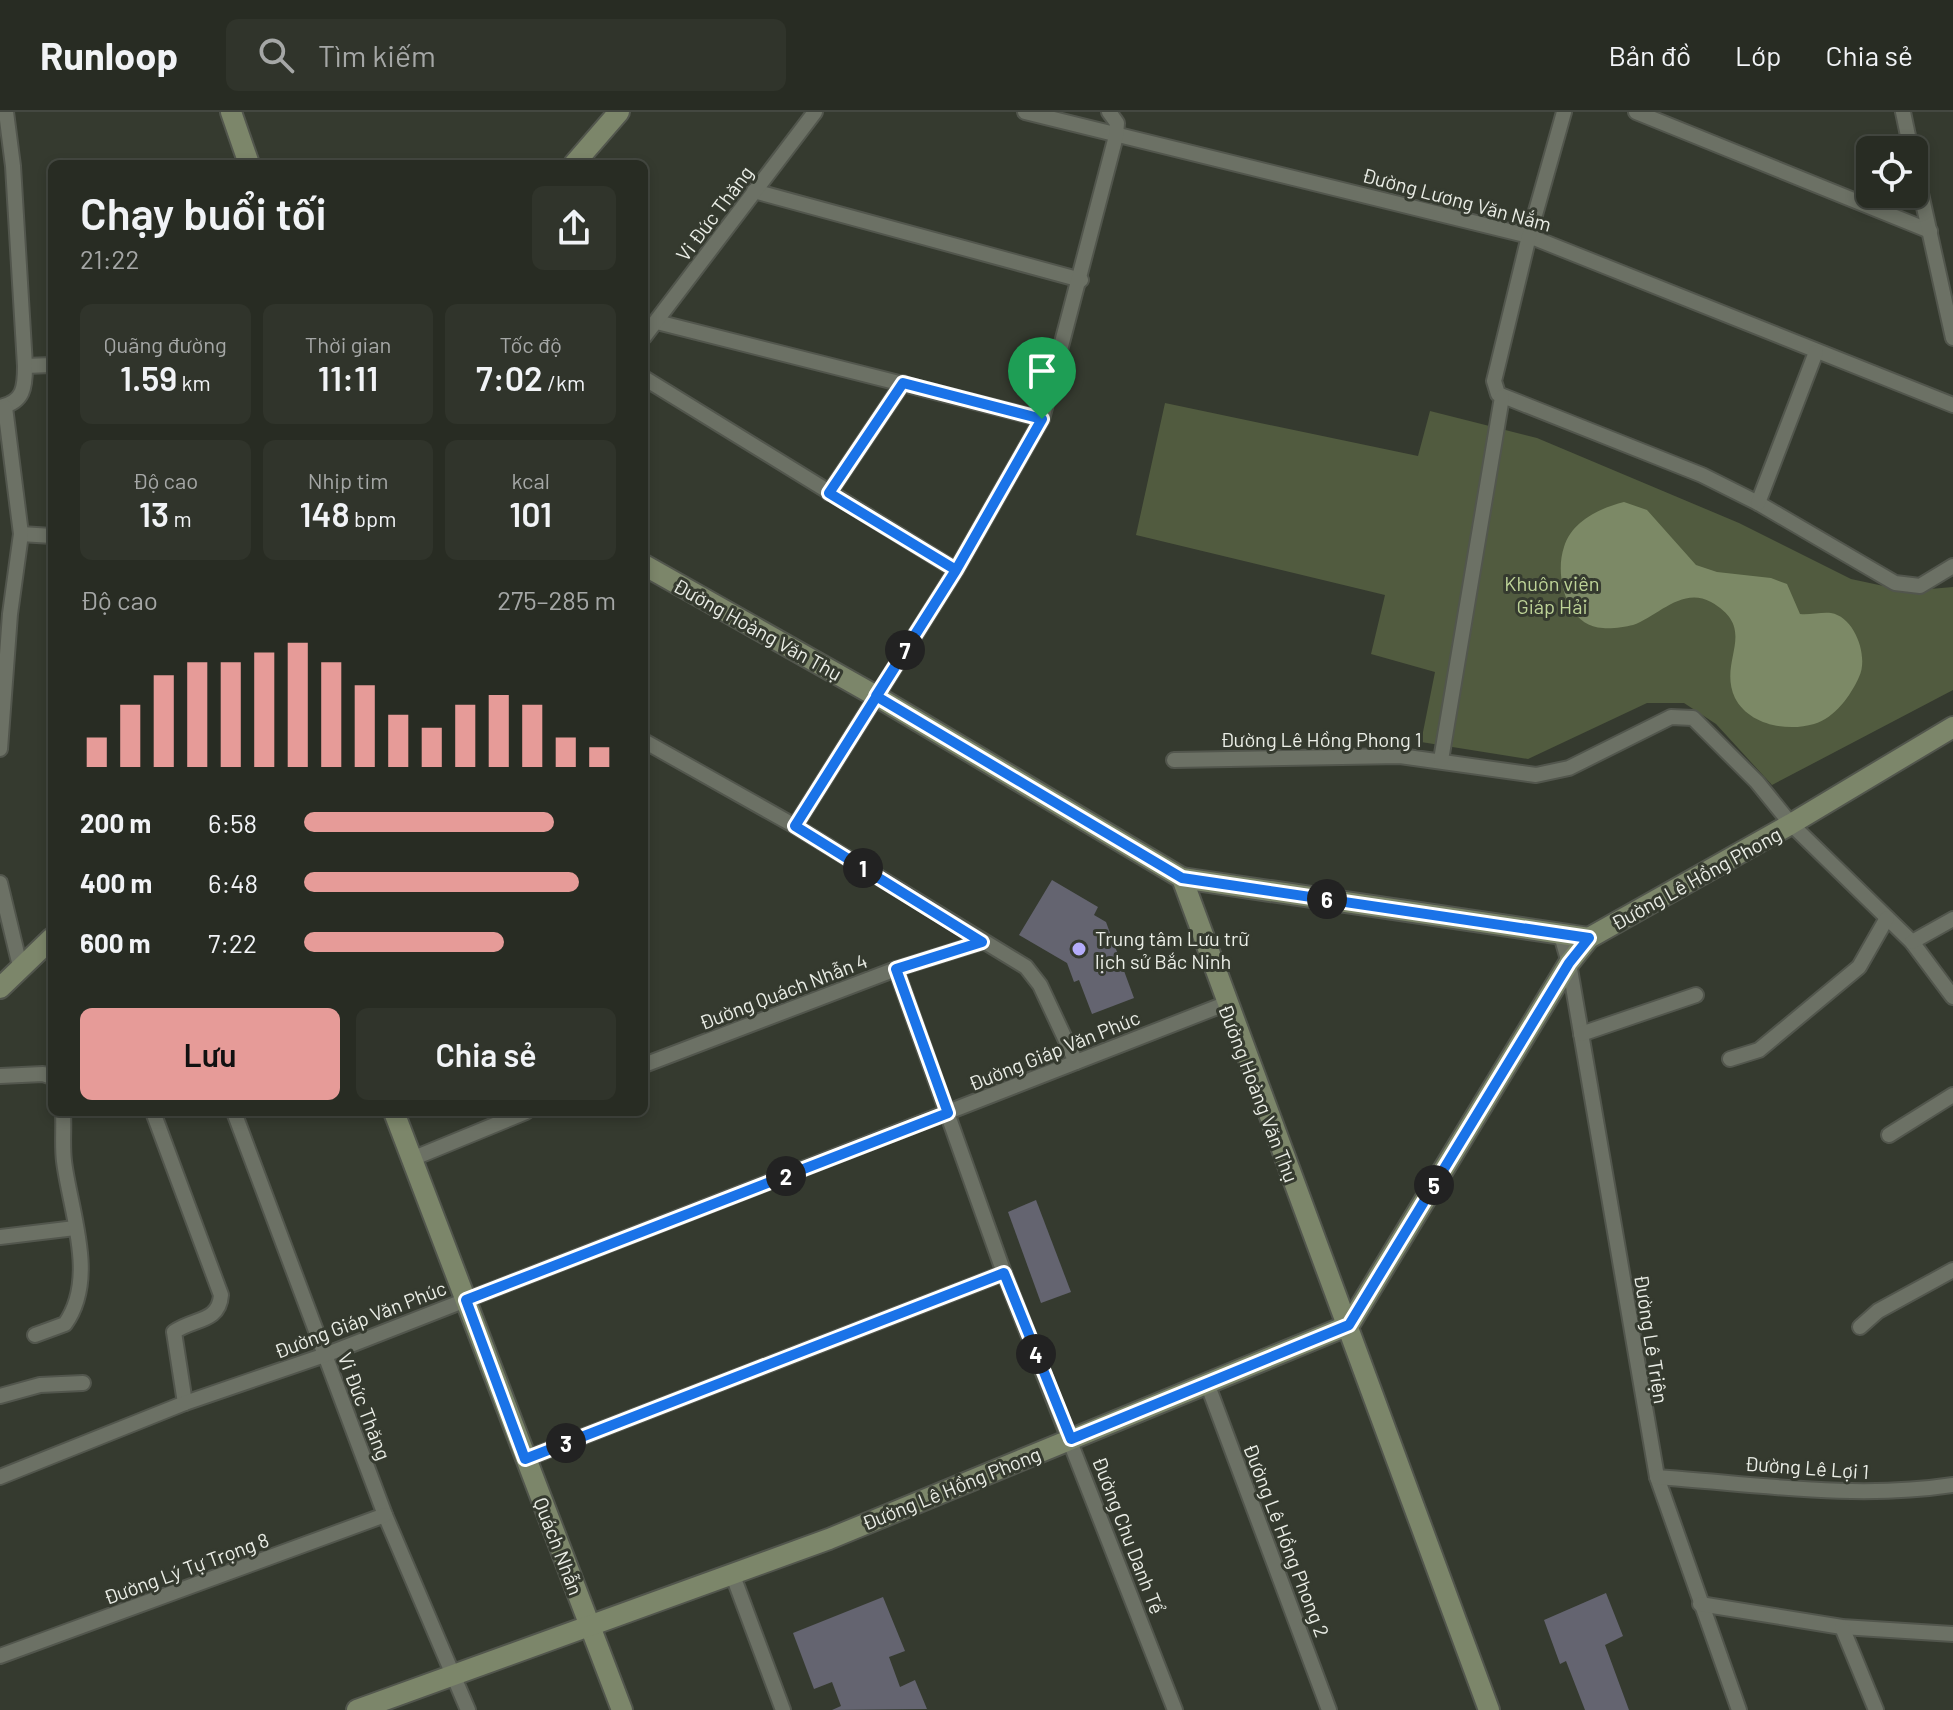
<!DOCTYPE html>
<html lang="vi">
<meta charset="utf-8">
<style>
:root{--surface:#282c23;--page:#30342b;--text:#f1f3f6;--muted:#a5a7a6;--line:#444841;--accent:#e69b98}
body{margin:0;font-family:Barlow,sans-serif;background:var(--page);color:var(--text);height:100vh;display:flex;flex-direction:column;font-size:30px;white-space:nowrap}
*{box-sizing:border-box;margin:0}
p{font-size:26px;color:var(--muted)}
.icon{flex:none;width:44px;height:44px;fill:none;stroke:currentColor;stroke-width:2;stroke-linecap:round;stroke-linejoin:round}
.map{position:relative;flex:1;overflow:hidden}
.details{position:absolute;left:48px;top:48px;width:600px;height:956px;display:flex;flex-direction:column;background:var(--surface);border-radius:12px;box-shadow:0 4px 12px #0003,0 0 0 2px var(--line)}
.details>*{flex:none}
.tools{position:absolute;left:1856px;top:24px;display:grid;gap:16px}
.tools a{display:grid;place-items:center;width:72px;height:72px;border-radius:12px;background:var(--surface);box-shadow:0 4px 12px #0003,0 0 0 2px var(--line);font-size:40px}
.pin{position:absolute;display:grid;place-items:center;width:68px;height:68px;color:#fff;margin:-82px -34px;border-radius:50% 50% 50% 0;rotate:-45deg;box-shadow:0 0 8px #0007}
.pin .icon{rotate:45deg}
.km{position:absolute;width:40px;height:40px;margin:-20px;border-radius:50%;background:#222;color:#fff;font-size:22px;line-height:40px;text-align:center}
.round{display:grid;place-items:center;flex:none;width:84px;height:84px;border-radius:12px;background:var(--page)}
.overview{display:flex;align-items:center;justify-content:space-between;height:136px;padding:0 32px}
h1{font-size:44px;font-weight:600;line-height:60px}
.stats{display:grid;grid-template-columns:repeat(3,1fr);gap:12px;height:136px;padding:8px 32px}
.stats div{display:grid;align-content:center;border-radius:12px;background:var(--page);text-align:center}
.stats b{font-size:34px;font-weight:600}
.stats small{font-size:22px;font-weight:400}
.stats p{font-size:22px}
.chart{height:224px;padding:16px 32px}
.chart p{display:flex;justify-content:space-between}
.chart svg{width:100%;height:144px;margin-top:8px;stroke:var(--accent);stroke-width:6}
.button{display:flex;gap:16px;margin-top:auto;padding:16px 32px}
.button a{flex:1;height:92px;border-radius:12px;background:var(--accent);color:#111;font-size:32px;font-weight:600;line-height:92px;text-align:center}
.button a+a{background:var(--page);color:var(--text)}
ul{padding:0 32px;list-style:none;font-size:26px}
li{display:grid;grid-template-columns:128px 96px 1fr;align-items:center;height:60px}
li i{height:20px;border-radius:10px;background:var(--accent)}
header{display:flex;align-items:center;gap:48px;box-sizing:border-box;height:112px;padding:0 40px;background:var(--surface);border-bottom:2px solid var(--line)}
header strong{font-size:38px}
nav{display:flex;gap:44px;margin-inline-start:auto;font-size:28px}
.search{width:560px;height:72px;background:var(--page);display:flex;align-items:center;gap:20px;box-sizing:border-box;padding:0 28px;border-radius:12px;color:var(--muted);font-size:30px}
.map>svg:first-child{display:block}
.green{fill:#515b3f}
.water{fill:#7c8966}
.building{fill:#646470}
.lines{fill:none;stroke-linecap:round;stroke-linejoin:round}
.street-casing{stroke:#52564d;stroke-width:18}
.secondary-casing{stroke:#52564d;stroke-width:24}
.street{stroke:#6c7165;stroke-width:14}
.secondary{stroke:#7c866a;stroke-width:20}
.route-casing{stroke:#fff;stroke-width:16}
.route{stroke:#1a73e8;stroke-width:10}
.poi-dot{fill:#b4acf9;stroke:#353a2f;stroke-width:3}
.labels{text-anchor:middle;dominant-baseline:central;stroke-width:6;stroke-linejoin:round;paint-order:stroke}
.street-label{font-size:20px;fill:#eaede6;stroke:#353a2f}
.park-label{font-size:20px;fill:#bed498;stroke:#353a2f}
.poi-label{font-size:20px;fill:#eaede6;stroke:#353a2f;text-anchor:start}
</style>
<header>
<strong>Runloop</strong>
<div class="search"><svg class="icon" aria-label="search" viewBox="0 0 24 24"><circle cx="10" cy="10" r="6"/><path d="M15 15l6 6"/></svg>Tìm kiếm</div>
<nav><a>Bản đồ</a><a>Lớp</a><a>Chia sẻ</a></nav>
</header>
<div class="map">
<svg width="1953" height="1598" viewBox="0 0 1953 1598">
<rect width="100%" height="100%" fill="#353a2f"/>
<polygon class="green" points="1165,291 1418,344 1430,299 1537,326 1739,411 1851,467 1907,479 1953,475 1953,578 1772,673 1716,612 1684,591 1647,591 1528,647 1421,630 1435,560 1371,542 1385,483 1136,423"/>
<path class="water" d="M1624,390L1647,398L1696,453L1717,460L1771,466L1787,472L1800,502C1810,503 1821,500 1831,501C1855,505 1869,545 1859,565C1851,583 1835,606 1814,612C1787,620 1749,613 1735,586C1717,548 1760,518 1711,490C1682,474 1657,505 1633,513C1625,515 1611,517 1603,516C1567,515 1554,464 1564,435C1572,409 1600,396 1624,390Z"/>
<g class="building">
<polygon points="1052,768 1098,795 1094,803 1106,810 1134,886 1092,902 1079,868 1074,870 1067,851 1019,823"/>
<polygon points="1036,1088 1071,1180 1041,1191 1008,1100"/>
<polygon points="1606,1481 1623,1524 1605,1533 1629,1598 1585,1598 1566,1549 1560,1552 1544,1508"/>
<polygon points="883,1485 905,1539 889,1545 900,1575 915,1568 927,1597 832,1598 841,1594 832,1570 814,1577 793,1521"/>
</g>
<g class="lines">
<g class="street-casing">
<g id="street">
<polyline points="1025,0 1529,124 1953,293"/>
<polyline points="1564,0 1529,124 1494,269 1498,282 1702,363 1758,391 1895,471 1920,474 1953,454"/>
<polyline points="1636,0 1930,119"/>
<polyline points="1903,0 1911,38"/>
<polyline points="1914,50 1953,226"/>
<polyline points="754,79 1081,168"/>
<polyline points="657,210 1042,307"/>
<polyline points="644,225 815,0"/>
<polyline points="25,254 52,253"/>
<polyline points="644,266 956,458"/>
<path d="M0,295C24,290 25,275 25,254L13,54L6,0"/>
<polyline points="829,381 903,271"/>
<polyline points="1758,391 1816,240"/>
<polyline points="21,422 52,424"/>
<polyline points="644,629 795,714 1026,855 1040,873 1076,950"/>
<polyline points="0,637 10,502 21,422 5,295"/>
<polyline points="1174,648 1400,644 1536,663 1569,656 1671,605 1693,606 1757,670 1791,712 1912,830 1953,885"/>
<polyline points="1441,648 1502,285"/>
<polyline points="795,714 956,458 1042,307 1116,24 1117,11 1109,0"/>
<polyline points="0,771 20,854"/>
<polyline points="1561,823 1569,851 1657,1365 1739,1598"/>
<polyline points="1912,830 1953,807"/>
<polyline points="896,857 1004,1161 1175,1598"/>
<polyline points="1581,922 1696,883"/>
<polyline points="1730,947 1759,938 1859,855 1887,806"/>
<polyline points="644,953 896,857 982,830"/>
<polyline points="0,964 43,962 52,965"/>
<path d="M153,1000L221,1183C219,1211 193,1206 174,1220L185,1291"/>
<polyline points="234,1000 385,1403 468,1598"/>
<polyline points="1889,1023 1953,983"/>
<polyline points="414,1046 526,1000"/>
<polyline points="0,1125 75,1116"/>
<polyline points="1860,1215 1878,1199 1953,1158"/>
<path d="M35,1223L65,1212C98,1166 70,1099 64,1049C62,1033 64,1016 63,1000"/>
<polyline points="1207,1271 1329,1598"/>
<polyline points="0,1284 40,1273 83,1271"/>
<polyline points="525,1347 1004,1161"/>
<polyline points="0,1365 185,1291 325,1243 1225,892"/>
<path d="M1657,1365C1755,1372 1856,1388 1953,1373"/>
<polyline points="732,1461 783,1598"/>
<polyline points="1700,1492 1842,1515 1953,1522"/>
<polyline points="1842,1515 1876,1598"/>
<polyline points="0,1544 385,1403"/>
</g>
</g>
<g class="secondary-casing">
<g id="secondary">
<polyline points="231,0 249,52"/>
<polyline points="574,52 619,0"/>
<polyline points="644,453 876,584 1182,766 1489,1598"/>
<polyline points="1182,766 1589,826"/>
<polyline points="0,876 52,826"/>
<polyline points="394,1000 622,1598"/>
<polyline points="357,1598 829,1427 1349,1213 1569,851 1589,826 1791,712 1953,615"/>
</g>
</g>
<use href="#street" class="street"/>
<use href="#secondary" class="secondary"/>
</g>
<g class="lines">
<g class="route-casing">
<polyline id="route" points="1042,307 956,458 795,714 982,830 896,857 948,1001 466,1188 525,1347 1004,1161 1071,1327 1349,1213 1569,851 1589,826 1182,766 876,584 956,458 829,381 903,271 1042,307"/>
</g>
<use href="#route" class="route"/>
</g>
<circle class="poi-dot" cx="1079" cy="837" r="8"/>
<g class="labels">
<g class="street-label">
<text transform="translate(1457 87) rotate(15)">Đường Lương Văn Nắm</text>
<text transform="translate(714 101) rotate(-53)">Vi Đức Thăng</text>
<text transform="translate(758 517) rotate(29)">Đường Hoàng Văn Thụ</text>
<text x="1321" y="627">Đường Lê Hồng Phong 1</text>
<text transform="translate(1696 766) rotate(-29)">Đường Lê Hồng Phong</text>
<text transform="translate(783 879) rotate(-21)">Đường Quách Nhẫn 4</text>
<text transform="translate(1054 938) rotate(-22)">Đường Giáp Văn Phúc</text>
<text transform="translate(1259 981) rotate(69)">Đường Hoàng Văn Thụ</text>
<text transform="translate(360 1207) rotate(-21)">Đường Giáp Văn Phúc</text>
<text transform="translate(1652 1227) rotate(81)">Đường Lê Triện</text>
<text transform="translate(365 1294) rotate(69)">Vi Đức Thăng</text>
<text transform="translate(1807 1355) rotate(4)">Đường Lê Lợi 1</text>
<text transform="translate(951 1376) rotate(-22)">Đường Lê Hồng Phong</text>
<text transform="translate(1129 1423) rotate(69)">Đường Chu Danh Tể</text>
<text transform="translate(1287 1428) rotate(69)">Đường Lê Hồng Phong 2</text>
<text transform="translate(559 1434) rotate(69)">Quách Nhẫn</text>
<text transform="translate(186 1456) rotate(-20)">Đường Lý Tự Trọng 8</text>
</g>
<g class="park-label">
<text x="1552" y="471">Khuôn viên<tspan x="1552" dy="23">Giáp Hải</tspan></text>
</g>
<g class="poi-label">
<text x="1095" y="826">Trung tâm Lưu trữ<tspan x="1095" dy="23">lịch sử Bắc Ninh</tspan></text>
</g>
</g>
</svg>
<div class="tools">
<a><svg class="icon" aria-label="locate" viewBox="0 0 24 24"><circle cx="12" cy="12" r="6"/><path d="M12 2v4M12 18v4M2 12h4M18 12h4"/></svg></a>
</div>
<div class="pin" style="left:1042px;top:307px;background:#1e9e55"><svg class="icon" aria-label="arrive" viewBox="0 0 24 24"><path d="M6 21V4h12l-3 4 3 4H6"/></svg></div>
<b class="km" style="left:863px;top:756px">1</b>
<b class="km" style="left:786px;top:1064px">2</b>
<b class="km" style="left:566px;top:1331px">3</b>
<b class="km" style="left:1036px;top:1242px">4</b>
<b class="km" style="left:1434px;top:1073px">5</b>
<b class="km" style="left:1327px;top:787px">6</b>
<b class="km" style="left:905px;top:538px">7</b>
<section class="details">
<div class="overview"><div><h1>Chạy buổi tối</h1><p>21:22</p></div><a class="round"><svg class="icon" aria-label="share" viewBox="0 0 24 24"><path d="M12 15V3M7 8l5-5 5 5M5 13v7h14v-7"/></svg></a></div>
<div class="stats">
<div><p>Quãng đường</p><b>1.59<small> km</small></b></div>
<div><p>Thời gian</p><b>11:11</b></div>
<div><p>Tốc độ</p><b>7:02<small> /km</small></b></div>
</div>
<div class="stats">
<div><p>Độ cao</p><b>13<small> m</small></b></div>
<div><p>Nhịp tim</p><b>148<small> bpm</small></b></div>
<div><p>kcal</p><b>101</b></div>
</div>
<div class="chart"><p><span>Độ cao</span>275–285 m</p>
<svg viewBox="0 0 160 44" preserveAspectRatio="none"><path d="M5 44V35M15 44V25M25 44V16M35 44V12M45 44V12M55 44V9M65 44V6M75 44V12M85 44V19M95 44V28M105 44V32M115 44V25M125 44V22M135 44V25M145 44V35M155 44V38"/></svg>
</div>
<ul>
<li><b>200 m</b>6:58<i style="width:80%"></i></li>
<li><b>400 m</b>6:48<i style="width:88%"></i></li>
<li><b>600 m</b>7:22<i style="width:64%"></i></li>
</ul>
<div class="button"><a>Lưu</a><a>Chia sẻ</a></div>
</section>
</div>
